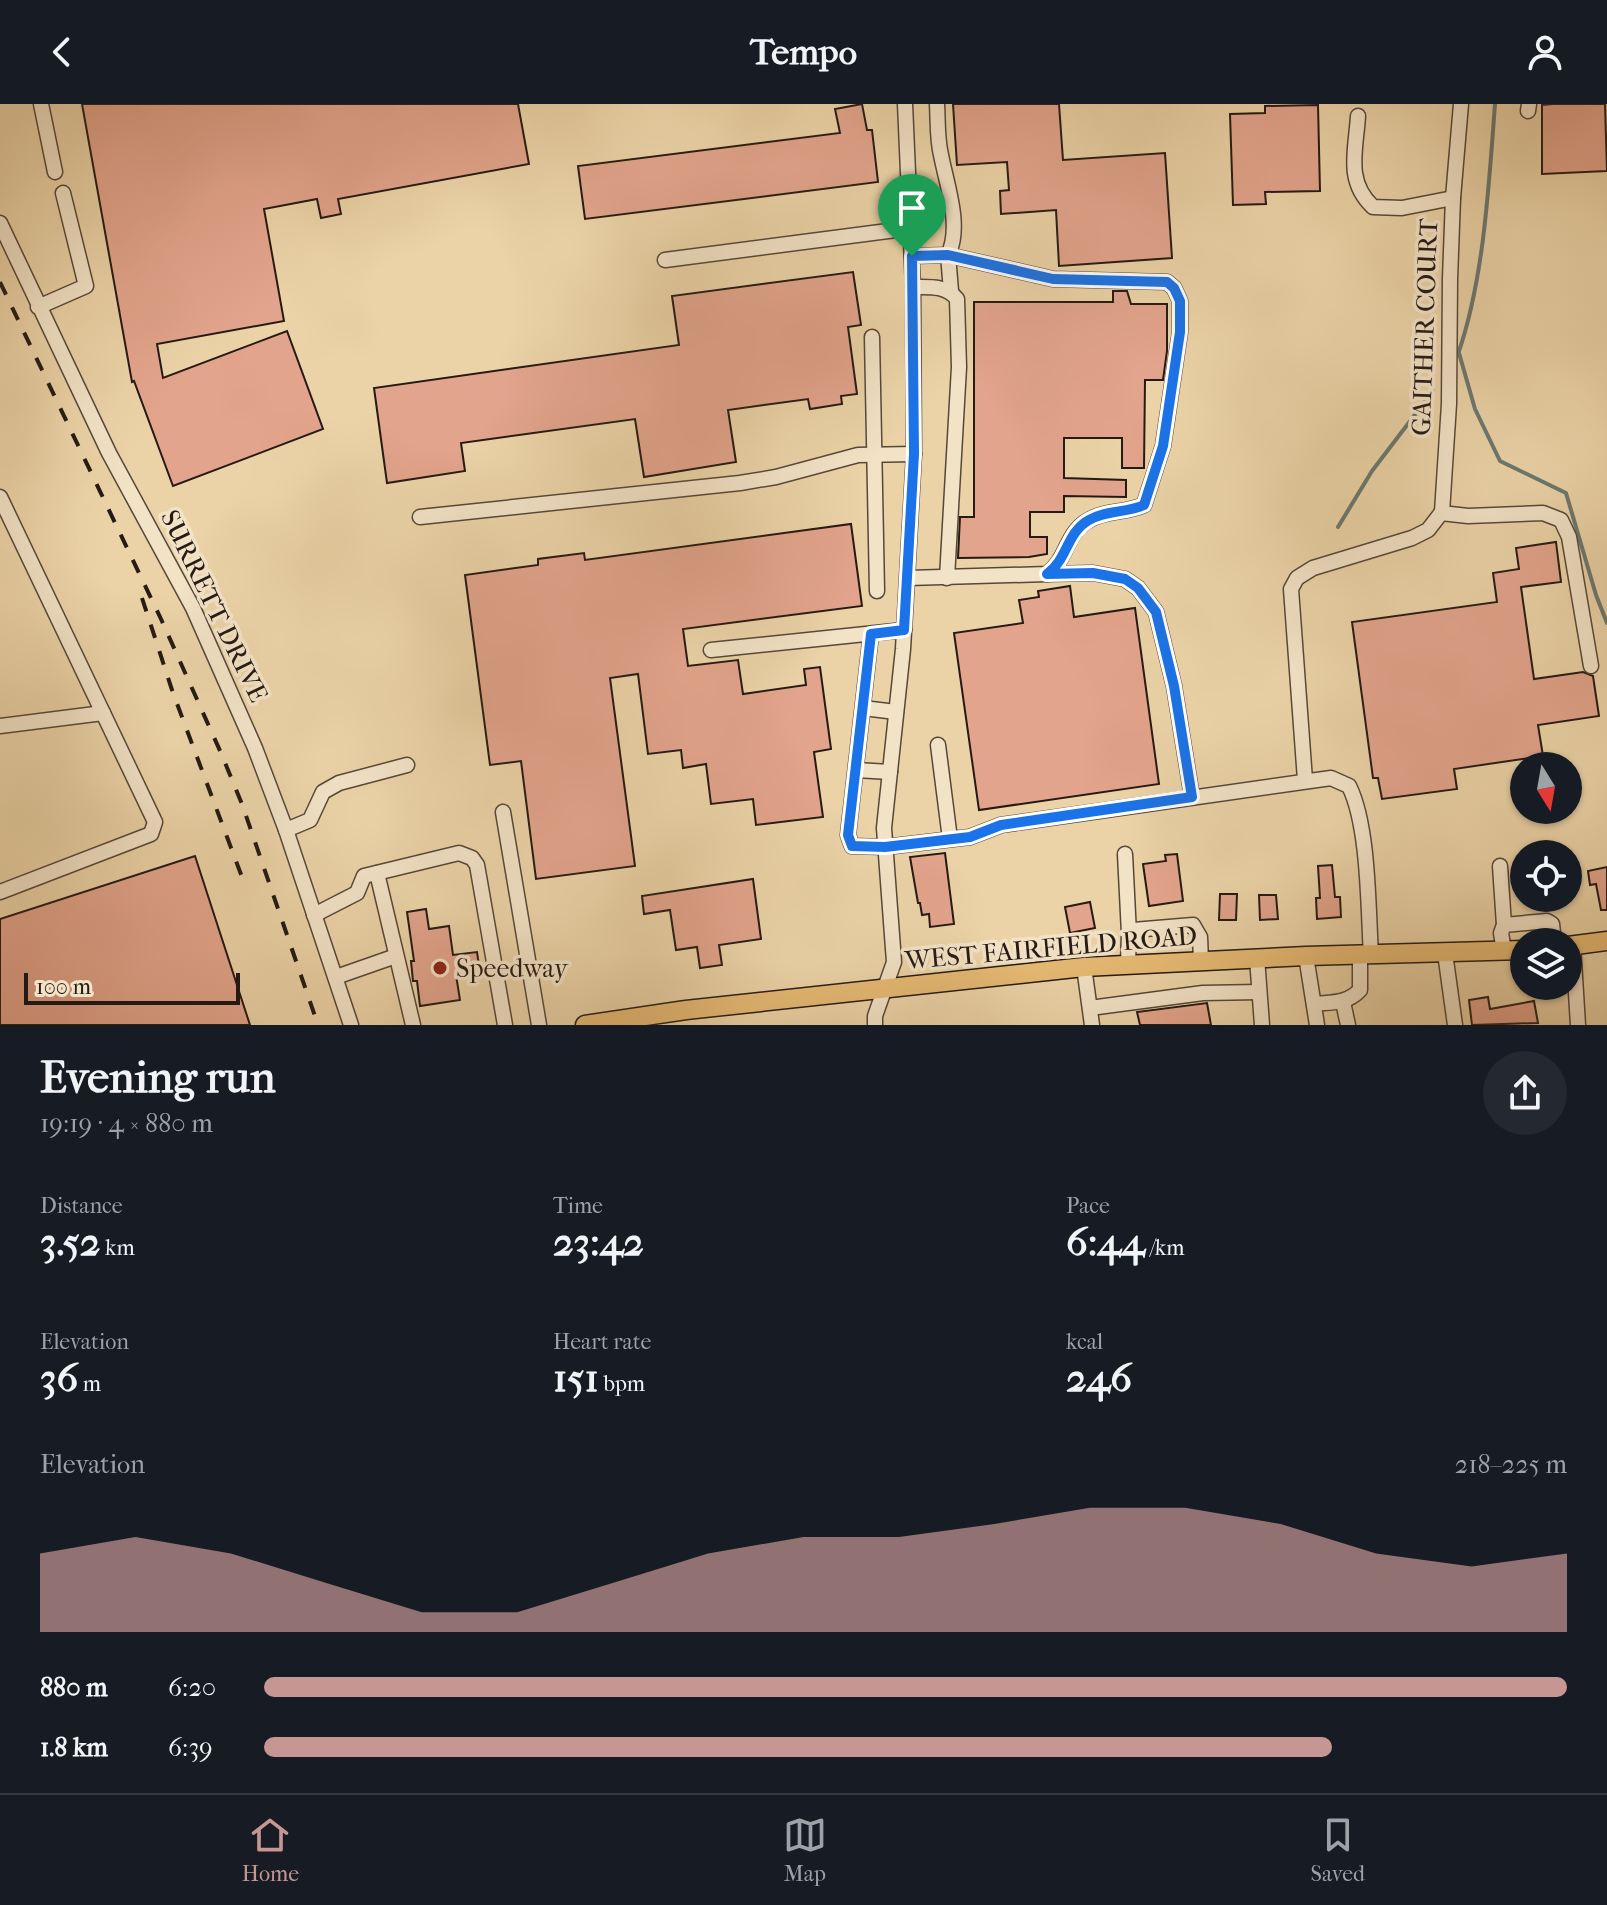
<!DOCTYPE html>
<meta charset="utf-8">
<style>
:root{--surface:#171b24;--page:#242831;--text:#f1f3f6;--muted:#9ea1a6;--line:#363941;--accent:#c59692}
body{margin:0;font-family:"IM FELL French Canon",serif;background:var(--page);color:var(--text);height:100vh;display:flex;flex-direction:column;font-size:30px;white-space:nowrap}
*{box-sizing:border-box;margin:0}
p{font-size:26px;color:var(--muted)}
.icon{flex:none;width:44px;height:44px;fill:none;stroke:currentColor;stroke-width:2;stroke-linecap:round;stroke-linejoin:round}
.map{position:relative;height:921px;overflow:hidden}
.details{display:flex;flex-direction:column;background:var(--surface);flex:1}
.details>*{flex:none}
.needle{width:52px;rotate:169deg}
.tools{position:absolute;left:1510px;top:648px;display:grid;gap:16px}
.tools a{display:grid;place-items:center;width:72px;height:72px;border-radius:50%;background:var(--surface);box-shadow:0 2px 6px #0004;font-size:40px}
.scale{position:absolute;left:24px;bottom:20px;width:216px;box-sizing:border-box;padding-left:8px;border:4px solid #251a14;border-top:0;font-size:22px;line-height:28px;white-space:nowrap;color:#251a14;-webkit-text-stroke:6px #f2e2c6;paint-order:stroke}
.pin{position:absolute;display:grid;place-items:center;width:68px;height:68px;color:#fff;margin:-82px -34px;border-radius:50% 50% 50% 0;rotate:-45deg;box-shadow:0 0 8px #0007}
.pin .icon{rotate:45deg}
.round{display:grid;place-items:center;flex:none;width:84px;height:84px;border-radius:42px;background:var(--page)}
.overview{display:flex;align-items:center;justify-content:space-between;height:136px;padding:0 40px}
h1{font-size:44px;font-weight:700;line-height:60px}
.figures{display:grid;grid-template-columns:repeat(3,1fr);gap:12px;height:136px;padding:8px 40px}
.figures div{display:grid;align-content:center}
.figures b{font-size:40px;font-weight:700}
.figures small{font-size:22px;font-weight:400}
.figures p{font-size:22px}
.chart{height:224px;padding:16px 40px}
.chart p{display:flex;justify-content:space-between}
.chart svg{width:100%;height:144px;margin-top:8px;fill:var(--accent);opacity:.7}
ul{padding:0 40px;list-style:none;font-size:26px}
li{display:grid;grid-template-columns:128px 96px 1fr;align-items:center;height:60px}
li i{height:20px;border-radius:10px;background:var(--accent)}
header{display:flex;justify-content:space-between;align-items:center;height:104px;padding:0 40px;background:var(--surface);font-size:36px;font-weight:700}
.menu{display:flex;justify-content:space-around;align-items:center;height:112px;border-top:2px solid var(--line);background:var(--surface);font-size:22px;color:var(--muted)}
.menu a{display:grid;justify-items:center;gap:4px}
.menu .selected{color:var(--accent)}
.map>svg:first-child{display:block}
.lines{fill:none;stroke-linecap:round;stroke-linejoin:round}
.stream{stroke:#6b7870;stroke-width:4}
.building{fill:#e2a48c;stroke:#251a14;stroke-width:2}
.minor-casing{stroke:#564839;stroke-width:17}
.major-casing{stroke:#251a14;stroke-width:21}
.minor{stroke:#f2e2c6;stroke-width:14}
.major{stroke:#e6ba74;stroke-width:18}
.rail{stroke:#251a14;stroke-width:4;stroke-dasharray:14 14;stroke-linecap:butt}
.route-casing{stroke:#fff;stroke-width:16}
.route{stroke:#1a73e8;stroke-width:10}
.poi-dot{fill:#8f2418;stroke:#f2e2c6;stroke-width:3}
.labels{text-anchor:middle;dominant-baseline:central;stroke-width:7;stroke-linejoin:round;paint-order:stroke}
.street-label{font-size:26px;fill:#251a14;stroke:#f2e2c6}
.poi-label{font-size:26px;fill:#251a14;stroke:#f2e2c6;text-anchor:start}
</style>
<header><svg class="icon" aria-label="back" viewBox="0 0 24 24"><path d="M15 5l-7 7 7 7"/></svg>Tempo<svg class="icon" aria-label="person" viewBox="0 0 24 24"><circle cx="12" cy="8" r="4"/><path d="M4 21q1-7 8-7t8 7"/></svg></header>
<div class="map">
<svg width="1607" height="921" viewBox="0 0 1607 921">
<rect width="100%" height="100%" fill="#ebd3a7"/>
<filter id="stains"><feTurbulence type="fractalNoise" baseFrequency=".0025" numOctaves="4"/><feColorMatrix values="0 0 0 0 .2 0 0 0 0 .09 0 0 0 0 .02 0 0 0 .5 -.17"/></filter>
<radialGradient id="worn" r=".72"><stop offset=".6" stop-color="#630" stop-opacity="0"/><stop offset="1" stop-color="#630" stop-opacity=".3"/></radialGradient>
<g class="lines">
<g class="stream">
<polyline points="1459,249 1475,305 1500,357 1566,389 1596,491 1607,519"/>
<path d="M1458,250C1484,176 1489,79 1495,0"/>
<polyline points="1338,423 1372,367 1433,287"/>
</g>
</g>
<g class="building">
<polygon points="82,0 518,0 529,60 338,95 341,110 321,114 317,95 264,105 284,217 157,240 163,274 287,227 323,325 173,382 134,277 132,278"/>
<polygon points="862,0 867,26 872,26 878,78 585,115 578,62 840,29 835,5"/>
<polygon points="953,0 1059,0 1063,56 1165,49 1172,154 1059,162 1056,106 1001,110 1000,87 1009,86 1007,58 957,61"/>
<polygon points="1553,0 1605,0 1607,67 1542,70 1542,1"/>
<polygon points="1318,1 1320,87 1265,88 1266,100 1233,101 1230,10 1265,9 1265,2"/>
<polygon points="853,168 861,221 848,223 857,290 841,292 842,300 810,305 808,295 728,306 736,358 644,373 635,315 461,339 465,367 387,379 374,284 679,241 672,192"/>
<polygon points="1113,187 1127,187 1131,200 1167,200 1167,247 1163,276 1145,276 1144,364 1122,364 1122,334 1064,334 1064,374 1126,376 1126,393 1064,392 1064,408 1030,408 1030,433 1047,433 1047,450 1029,453 958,454 960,413 974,413 974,198 1113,198"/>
<polygon points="851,420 862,502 683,525 688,562 738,556 743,590 806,581 804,565 820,563 831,645 814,648 823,713 756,721 753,695 711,700 706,660 683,664 681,646 648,650 638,570 610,574 635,762 536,775 521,657 490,661 465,471 538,461 538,455 584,449 585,456"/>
<polygon points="1556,438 1561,478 1521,483 1534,575 1583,568 1593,572 1599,612 1538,621 1543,652 1454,665 1457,685 1382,695 1378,674 1373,674 1352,518 1497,498 1493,469 1519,465 1516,444"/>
<polygon points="1070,482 1074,513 1135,504 1159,680 979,706 954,529 1023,519 1019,496 1039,493 1038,487"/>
<polygon points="945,749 954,820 930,823 929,810 922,811 920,799 918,799 910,753"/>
<polygon points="1177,750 1183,797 1149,802 1143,760 1166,757 1165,751"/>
<polygon points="195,752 250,921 0,921 0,815"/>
<polygon points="1332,761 1335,793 1340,793 1341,813 1317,815 1316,794 1320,794 1318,762"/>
<polygon points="1607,763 1607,806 1601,806 1596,780 1590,781 1588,767"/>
<polygon points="753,775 761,835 719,841 722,861 700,864 697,843 676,846 670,806 644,810 642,792"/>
<polygon points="1220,790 1237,790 1236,816 1219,816"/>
<polygon points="1259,791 1276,791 1278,815 1260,816"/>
<polygon points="1090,798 1095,824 1070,829 1065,803"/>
<polygon points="426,805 429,825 449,822 453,851 477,848 480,868 456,871 460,896 420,902 417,877 413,877 411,857 414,857 407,808"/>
<polygon points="1488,893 1490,905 1534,897 1538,919 1472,921 1469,896"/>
<polygon points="1207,899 1211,921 1140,921 1137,908"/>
</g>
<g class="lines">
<g class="minor-casing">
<g id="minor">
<polyline points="41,0 55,68"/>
<polyline points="1528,7 1529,0"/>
<path d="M1358,12C1356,46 1345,77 1373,103L1402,104L1453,94"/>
<polyline points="0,119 109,349 193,504 255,644 286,726 351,921"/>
<path d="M912,152L948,151C962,123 947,82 941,51C937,35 938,17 937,0"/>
<polyline points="665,156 911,124"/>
<path d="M913,183C929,183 946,181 957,195L959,263L947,474"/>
<polyline points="38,203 86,182 63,89"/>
<polyline points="872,233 877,487"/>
<polyline points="0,393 155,718 151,730 0,788"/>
<polyline points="1441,409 1468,412 1543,409 1561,416 1569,433 1591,562"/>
<polyline points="420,413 740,379 776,373 858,351 914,350"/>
<polyline points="1047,470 1093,469 1125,475 1138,484 1156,508 1174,582 1192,693"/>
<path d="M908,474L1047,470C1068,455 1065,429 1089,416C1106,406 1126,409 1144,401L1163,342L1180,228V197L1174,184L1167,178L1053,175L948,151L951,187"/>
<path d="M871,530L848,731L852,742L885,743L970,733L1001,721L1331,674L1349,682C1369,722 1368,804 1371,851"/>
<polyline points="711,546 904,526"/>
<polyline points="863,604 896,608"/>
<polyline points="0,622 103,609"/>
<polyline points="938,641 950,735"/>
<polyline points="856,666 890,668"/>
<polyline points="1305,676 1291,485 1297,474 1313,464 1412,434 1428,426 1442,408 1449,300 1450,175 1453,94 1461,0"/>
<polyline points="503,708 539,921"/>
<polyline points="286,726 310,716 323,688 339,679 407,661"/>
<polyline points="1125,750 1129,830"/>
<polyline points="1500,762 1504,821"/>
<polyline points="377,769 413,921"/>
<polyline points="314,811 357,789 364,772 459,749 472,754 477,761 505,921"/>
<polyline points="1573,841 1578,921"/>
<polyline points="1504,847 1501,829 1504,821 1547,817 1552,820 1554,838"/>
<polyline points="1445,849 1455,921"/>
<polyline points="1306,852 1317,921"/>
<polyline points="1257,854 1262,921"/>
<polyline points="1128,860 1129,830 1133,826 1193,821 1200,833 1201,857"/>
<polyline points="1084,863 1092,921"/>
<polyline points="336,873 396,852"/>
<polyline points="1343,898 1348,921"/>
<path d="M1314,900C1331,898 1347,900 1360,886V851"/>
<polyline points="1090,904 1203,889 1259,888"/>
<polyline points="875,921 875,912 894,858 884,724 903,545 914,350 913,183 905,0"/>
</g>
</g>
<g class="major-casing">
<g id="major">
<polyline points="1568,842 1607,837"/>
<polyline points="585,921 686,906 1084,863 1306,852 1524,846"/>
</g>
</g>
<use href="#minor" class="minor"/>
<use href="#major" class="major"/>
<g class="rail">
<polyline points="0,178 161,515 221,649 242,700 318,921"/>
<polyline points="142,494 173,589 242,773"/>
</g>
</g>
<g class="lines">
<g class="route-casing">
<path id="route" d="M948,151L1053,175L1167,178L1174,184L1180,197V228L1163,342L1144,401C1126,409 1106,406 1089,416C1066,429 1068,455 1047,470L1093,469L1125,475L1138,484L1156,508L1174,582L1192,693L1001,721L970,733L885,743L852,742L848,731L871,530L904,526L914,350L912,152Z"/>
</g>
<use href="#route" class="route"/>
</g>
<circle class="poi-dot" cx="440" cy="864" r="8"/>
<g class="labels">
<g class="street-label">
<text transform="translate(1425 223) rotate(-88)">GAITHER COURT</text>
<text transform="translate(214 502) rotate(64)">SURRETT DRIVE</text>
<text transform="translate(1051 844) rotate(-5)">WEST FAIRFIELD ROAD</text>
</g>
<g class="poi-label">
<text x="456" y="864">Speedway</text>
</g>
</g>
<rect width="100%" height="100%" filter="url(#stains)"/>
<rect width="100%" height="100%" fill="url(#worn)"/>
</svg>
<div class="tools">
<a><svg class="needle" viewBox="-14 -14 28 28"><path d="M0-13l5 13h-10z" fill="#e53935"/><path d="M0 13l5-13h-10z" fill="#9ea1a6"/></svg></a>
<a><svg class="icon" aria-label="locate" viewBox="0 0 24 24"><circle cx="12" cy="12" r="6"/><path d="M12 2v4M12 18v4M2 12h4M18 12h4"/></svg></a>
<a><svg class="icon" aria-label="layers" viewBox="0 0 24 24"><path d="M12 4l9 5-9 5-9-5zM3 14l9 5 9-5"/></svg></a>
</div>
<div class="scale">100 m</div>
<div class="pin" style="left:912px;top:152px;background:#1e9e55"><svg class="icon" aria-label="arrive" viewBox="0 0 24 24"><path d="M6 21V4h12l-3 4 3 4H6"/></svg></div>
</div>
<section class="details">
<div class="overview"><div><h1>Evening run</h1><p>19:19 · 4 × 880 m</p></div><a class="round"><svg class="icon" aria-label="share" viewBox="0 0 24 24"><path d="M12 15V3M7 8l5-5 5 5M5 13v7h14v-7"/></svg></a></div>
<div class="figures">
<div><p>Distance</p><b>3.52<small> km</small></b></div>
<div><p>Time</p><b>23:42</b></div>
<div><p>Pace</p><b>6:44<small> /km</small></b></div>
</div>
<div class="figures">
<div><p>Elevation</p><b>36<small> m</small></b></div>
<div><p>Heart rate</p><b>151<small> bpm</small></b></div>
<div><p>kcal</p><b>246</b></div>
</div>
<div class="chart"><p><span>Elevation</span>218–225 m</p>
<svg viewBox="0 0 160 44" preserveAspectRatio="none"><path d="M0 44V20L10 15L20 20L30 29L40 38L50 38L60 29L70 20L80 15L90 15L100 11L110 6L120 6L130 11L140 20L150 24L160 20V44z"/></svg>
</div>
<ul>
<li><b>880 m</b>6:20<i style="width:100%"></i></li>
<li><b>1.8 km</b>6:39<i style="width:82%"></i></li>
</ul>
</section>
<nav class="menu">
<a class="selected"><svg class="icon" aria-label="home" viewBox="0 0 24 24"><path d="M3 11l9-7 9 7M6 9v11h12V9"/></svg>Home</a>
<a><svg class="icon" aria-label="map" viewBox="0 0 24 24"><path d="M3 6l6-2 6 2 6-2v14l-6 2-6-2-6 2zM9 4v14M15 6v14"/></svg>Map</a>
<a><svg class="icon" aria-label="saved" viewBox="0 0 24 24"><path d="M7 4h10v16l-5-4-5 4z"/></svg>Saved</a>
</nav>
